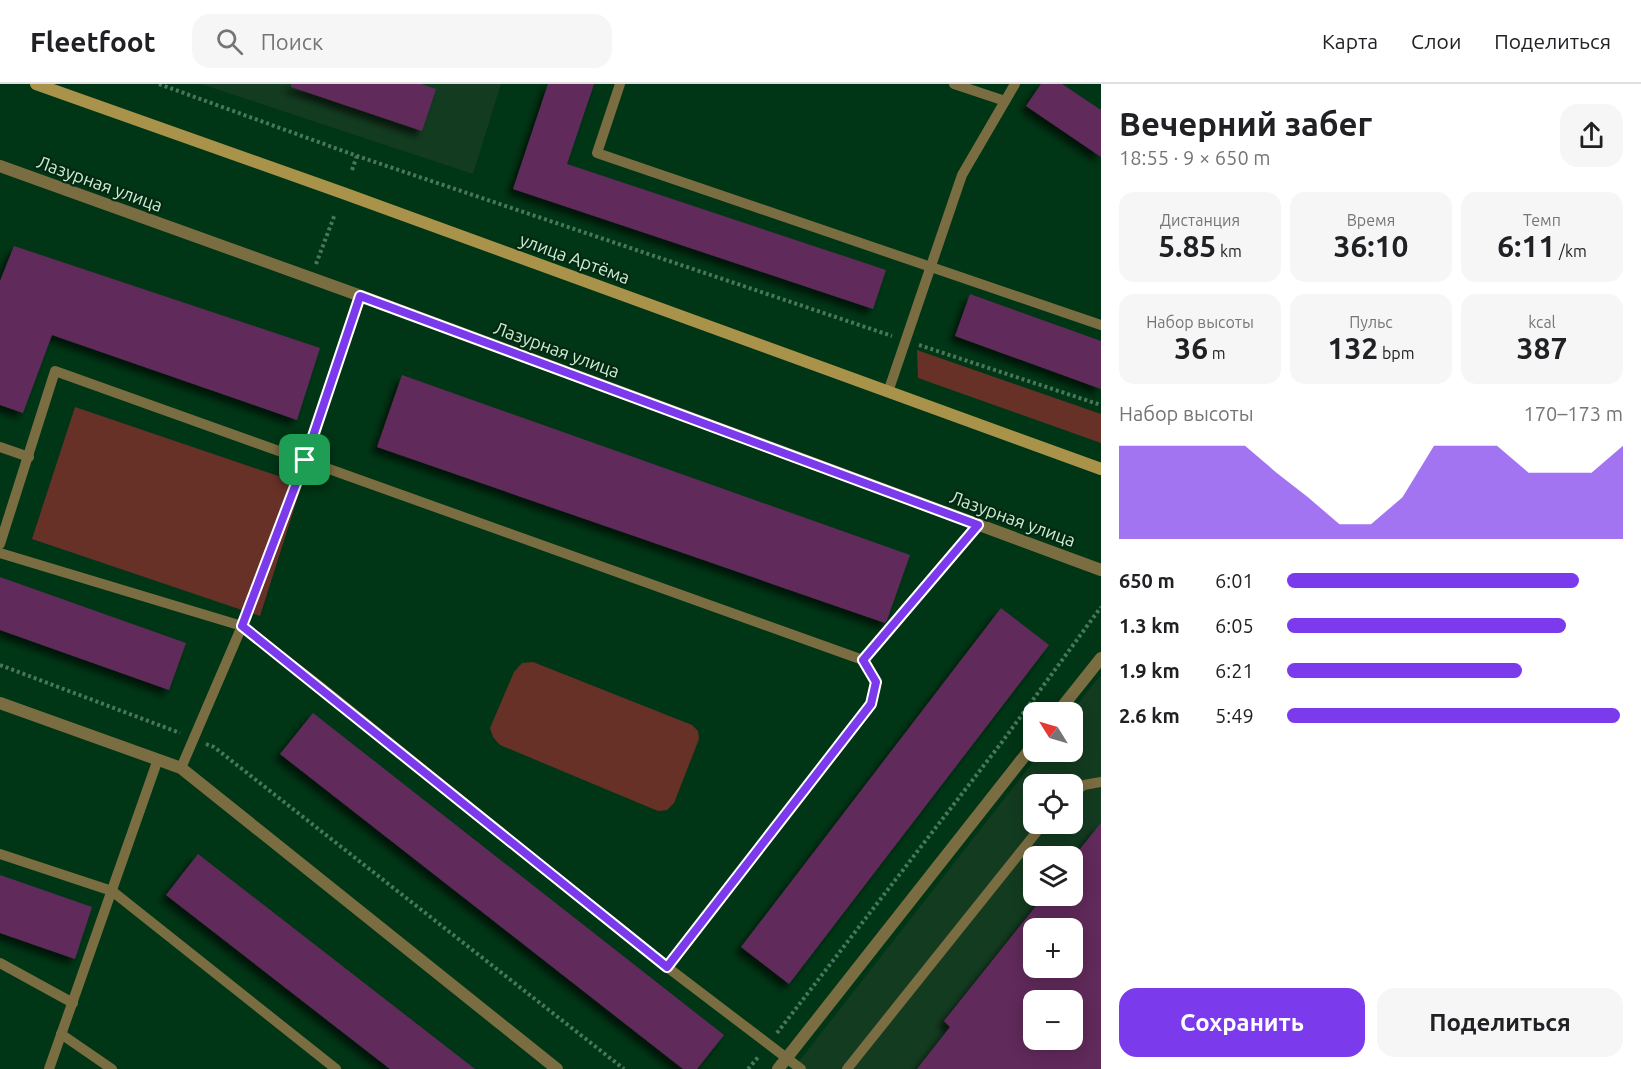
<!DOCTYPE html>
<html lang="ru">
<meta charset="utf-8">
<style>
:root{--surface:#fff;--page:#f6f6f6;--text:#202124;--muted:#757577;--line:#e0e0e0;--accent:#7c3aed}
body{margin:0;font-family:Ubuntu,sans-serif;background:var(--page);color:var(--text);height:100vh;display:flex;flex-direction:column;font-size:22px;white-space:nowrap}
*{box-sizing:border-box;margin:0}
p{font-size:20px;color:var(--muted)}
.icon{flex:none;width:33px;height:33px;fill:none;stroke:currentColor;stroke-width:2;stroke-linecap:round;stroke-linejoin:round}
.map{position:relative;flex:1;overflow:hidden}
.drawer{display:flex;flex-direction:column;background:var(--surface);width:540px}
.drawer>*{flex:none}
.needle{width:39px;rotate:307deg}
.tools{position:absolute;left:1023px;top:618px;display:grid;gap:12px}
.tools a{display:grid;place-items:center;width:60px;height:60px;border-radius:12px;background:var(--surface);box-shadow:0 3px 15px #0003;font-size:30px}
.pin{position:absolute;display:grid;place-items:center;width:51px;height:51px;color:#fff;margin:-26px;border-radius:12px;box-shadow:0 3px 9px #0006}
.round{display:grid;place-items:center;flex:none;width:63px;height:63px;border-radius:18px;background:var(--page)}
.head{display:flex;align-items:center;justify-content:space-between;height:102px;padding:0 18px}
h1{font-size:33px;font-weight:700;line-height:45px}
.stats{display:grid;grid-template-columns:repeat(3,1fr);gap:9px;height:102px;padding:6px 18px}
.stats div{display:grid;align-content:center;border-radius:15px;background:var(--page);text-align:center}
.stats b{font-size:30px;font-weight:700}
.stats small{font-size:16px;font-weight:400}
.stats p{font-size:16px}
.chart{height:168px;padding:12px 18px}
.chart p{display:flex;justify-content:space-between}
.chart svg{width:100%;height:108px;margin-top:6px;fill:var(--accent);opacity:.7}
.action{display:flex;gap:12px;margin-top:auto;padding:12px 18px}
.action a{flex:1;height:69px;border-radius:18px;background:var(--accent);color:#fff;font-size:24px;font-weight:700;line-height:69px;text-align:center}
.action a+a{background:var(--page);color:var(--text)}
ul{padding:0 18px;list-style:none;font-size:20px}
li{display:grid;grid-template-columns:96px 72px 1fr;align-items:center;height:45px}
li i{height:15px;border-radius:8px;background:var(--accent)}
header{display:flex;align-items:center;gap:36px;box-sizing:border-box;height:84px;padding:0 30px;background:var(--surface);border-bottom:2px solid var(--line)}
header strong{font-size:28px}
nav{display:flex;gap:33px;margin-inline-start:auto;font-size:21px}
.search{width:420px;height:54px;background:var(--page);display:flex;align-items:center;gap:15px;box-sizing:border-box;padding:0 21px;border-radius:18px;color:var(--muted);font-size:22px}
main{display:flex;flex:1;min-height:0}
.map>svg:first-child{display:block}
.built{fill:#133b20;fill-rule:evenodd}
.green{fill:#683127}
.building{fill:#602c5a;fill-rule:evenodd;filter:url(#shadow)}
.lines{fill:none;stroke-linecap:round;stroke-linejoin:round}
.path{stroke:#4a775a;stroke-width:4;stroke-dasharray:3 3;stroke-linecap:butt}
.service{stroke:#7b6d42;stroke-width:10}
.minor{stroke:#7b6d42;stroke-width:12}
.tertiary{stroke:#7b6d42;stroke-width:12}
.secondary{stroke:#a9924a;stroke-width:12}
.route-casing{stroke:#fff;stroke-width:12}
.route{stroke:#7c3aed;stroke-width:8}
.labels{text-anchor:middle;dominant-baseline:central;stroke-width:4.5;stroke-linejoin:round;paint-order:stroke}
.street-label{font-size:18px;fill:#ccedd3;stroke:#042912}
</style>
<header>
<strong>Fleetfoot</strong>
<div class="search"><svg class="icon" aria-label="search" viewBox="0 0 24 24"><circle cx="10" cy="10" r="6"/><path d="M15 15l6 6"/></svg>Поиск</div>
<nav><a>Карта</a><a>Слои</a><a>Поделиться</a></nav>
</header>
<main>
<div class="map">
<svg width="1101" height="985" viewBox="0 0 1101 985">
<defs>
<filter id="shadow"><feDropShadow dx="-5.5" dy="5.5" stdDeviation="3" flood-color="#0009"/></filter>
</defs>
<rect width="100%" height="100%" fill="#003515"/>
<g class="built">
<polygon points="201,0 501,0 473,90"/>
<path d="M1101,591V985H793L1041,668H1072L1071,628ZM1034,700H1072V740H1034ZM1034,772H1072V812H1034ZM1034,844H1072V884H1034ZM1034,916H1072V956H1034Z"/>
</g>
<g class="green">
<polygon points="917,266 1101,330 1101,359 918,294"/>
<polygon points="75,323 302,400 260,532 32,455"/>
<polygon points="533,578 692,641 698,647 699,655 674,719 667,726 658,727 500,661 493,653 490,644 514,588 522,579"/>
</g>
<g class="building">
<polygon points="291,0 421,0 436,5 422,47 291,3"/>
<polygon points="548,0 594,0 567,80 886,186 873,225 513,105"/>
<polygon points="1041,0 1062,0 1101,26 1101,73 1026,22"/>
<polygon points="14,162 320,264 297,336 52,251 23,329 0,321 0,197"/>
<polygon points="970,210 1101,257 1101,305 955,252"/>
<polygon points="402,291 910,471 887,536 885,539 377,363"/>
<polygon points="0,493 186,559 169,606 0,546"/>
<polygon points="1001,524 1049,561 789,900 741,863"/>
<polygon points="313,629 724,951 697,985 683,985 280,670"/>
<path d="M1101,739V985H917L950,943L944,937L1044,812H1072V775ZM1034,844H1072V884H1034ZM1034,916H1072V956H1034Z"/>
<polygon points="198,770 475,985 390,985 166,811"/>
<polygon points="0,791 92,823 75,875 0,849"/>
</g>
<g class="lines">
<g class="path">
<polyline points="159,0 357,72 892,252"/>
<polyline points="352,86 357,72"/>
<polyline points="316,180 335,130"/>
<polyline points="919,261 1101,321"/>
<polyline points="0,581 180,649"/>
<polyline points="206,660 214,663 624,985"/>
<polyline points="777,949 1002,658 1101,523"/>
<polyline points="748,985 759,972"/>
</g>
<g class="service">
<polyline points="620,0 597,69 1101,241"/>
<polyline points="954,0 1005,17"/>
<polyline points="888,308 962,91 1015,0"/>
<polyline points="0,363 29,373"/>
<polyline points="0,460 55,287 863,576 978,441"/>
<polyline points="0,469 242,542 322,604 667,883 801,985"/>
<polyline points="181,684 242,542 305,376 361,212"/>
<polyline points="1072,709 1084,701 1101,698"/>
<polyline points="0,770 112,807 336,985"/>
<polyline points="0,879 73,919"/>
<polyline points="667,883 871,620 876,598 863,576"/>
<polyline points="61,950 112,985"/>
<polyline points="49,985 158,675"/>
<polyline points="847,985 1043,740"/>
</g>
<g class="minor">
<polyline points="0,82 361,212 1101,486"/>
<polyline points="0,619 181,684 557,985"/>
</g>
<g class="tertiary">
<polyline points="1058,628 1101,574"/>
<polyline points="778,985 1034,660"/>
</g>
<polyline class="secondary" points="36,0 343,109 1101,385"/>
</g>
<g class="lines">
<g class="route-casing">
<polygon id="route" points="360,212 978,441 863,576 876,598 871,620 667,883 242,542 305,376"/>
</g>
<use href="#route" class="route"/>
</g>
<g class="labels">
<g class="street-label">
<text transform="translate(100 99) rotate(20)">Лазурная улица</text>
<text transform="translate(575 174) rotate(20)">улица Артёма</text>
<text transform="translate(557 265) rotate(20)">Лазурная улица</text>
<text transform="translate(1013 434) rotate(20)">Лазурная улица</text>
</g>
</g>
</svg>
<div class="tools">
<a><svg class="needle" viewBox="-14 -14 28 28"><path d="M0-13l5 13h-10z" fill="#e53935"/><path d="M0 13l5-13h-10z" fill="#757577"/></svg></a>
<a><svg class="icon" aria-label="locate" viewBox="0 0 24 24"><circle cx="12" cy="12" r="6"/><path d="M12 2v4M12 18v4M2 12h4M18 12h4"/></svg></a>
<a><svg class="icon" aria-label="layers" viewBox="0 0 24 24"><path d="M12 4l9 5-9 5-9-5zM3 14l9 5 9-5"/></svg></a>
<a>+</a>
<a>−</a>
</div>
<div class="pin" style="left:305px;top:376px;background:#1e9e55"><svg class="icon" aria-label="arrive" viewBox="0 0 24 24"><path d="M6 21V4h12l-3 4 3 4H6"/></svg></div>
</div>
<section class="drawer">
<div class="head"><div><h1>Вечерний забег</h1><p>18:55 · 9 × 650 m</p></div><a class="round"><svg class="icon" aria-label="share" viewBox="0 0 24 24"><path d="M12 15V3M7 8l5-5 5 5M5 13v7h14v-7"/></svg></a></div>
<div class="stats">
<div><p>Дистанция</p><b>5.85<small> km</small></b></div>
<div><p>Время</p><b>36:10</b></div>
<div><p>Темп</p><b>6:11<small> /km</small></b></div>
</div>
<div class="stats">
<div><p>Набор высоты</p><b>36<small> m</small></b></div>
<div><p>Пульс</p><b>132<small> bpm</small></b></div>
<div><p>kcal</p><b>387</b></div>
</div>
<div class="chart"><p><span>Набор высоты</span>170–173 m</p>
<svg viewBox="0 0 160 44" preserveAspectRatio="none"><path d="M0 44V6L10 6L20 6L30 6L40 6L50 17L60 27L70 38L80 38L90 27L100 6L110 6L120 6L130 17L140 17L150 17L160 6V44z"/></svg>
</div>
<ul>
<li><b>650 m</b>6:01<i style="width:87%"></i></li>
<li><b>1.3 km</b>6:05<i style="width:83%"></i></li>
<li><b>1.9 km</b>6:21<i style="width:70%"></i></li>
<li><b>2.6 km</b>5:49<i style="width:99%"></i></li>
</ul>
<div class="action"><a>Сохранить</a><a>Поделиться</a></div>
</section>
</main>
